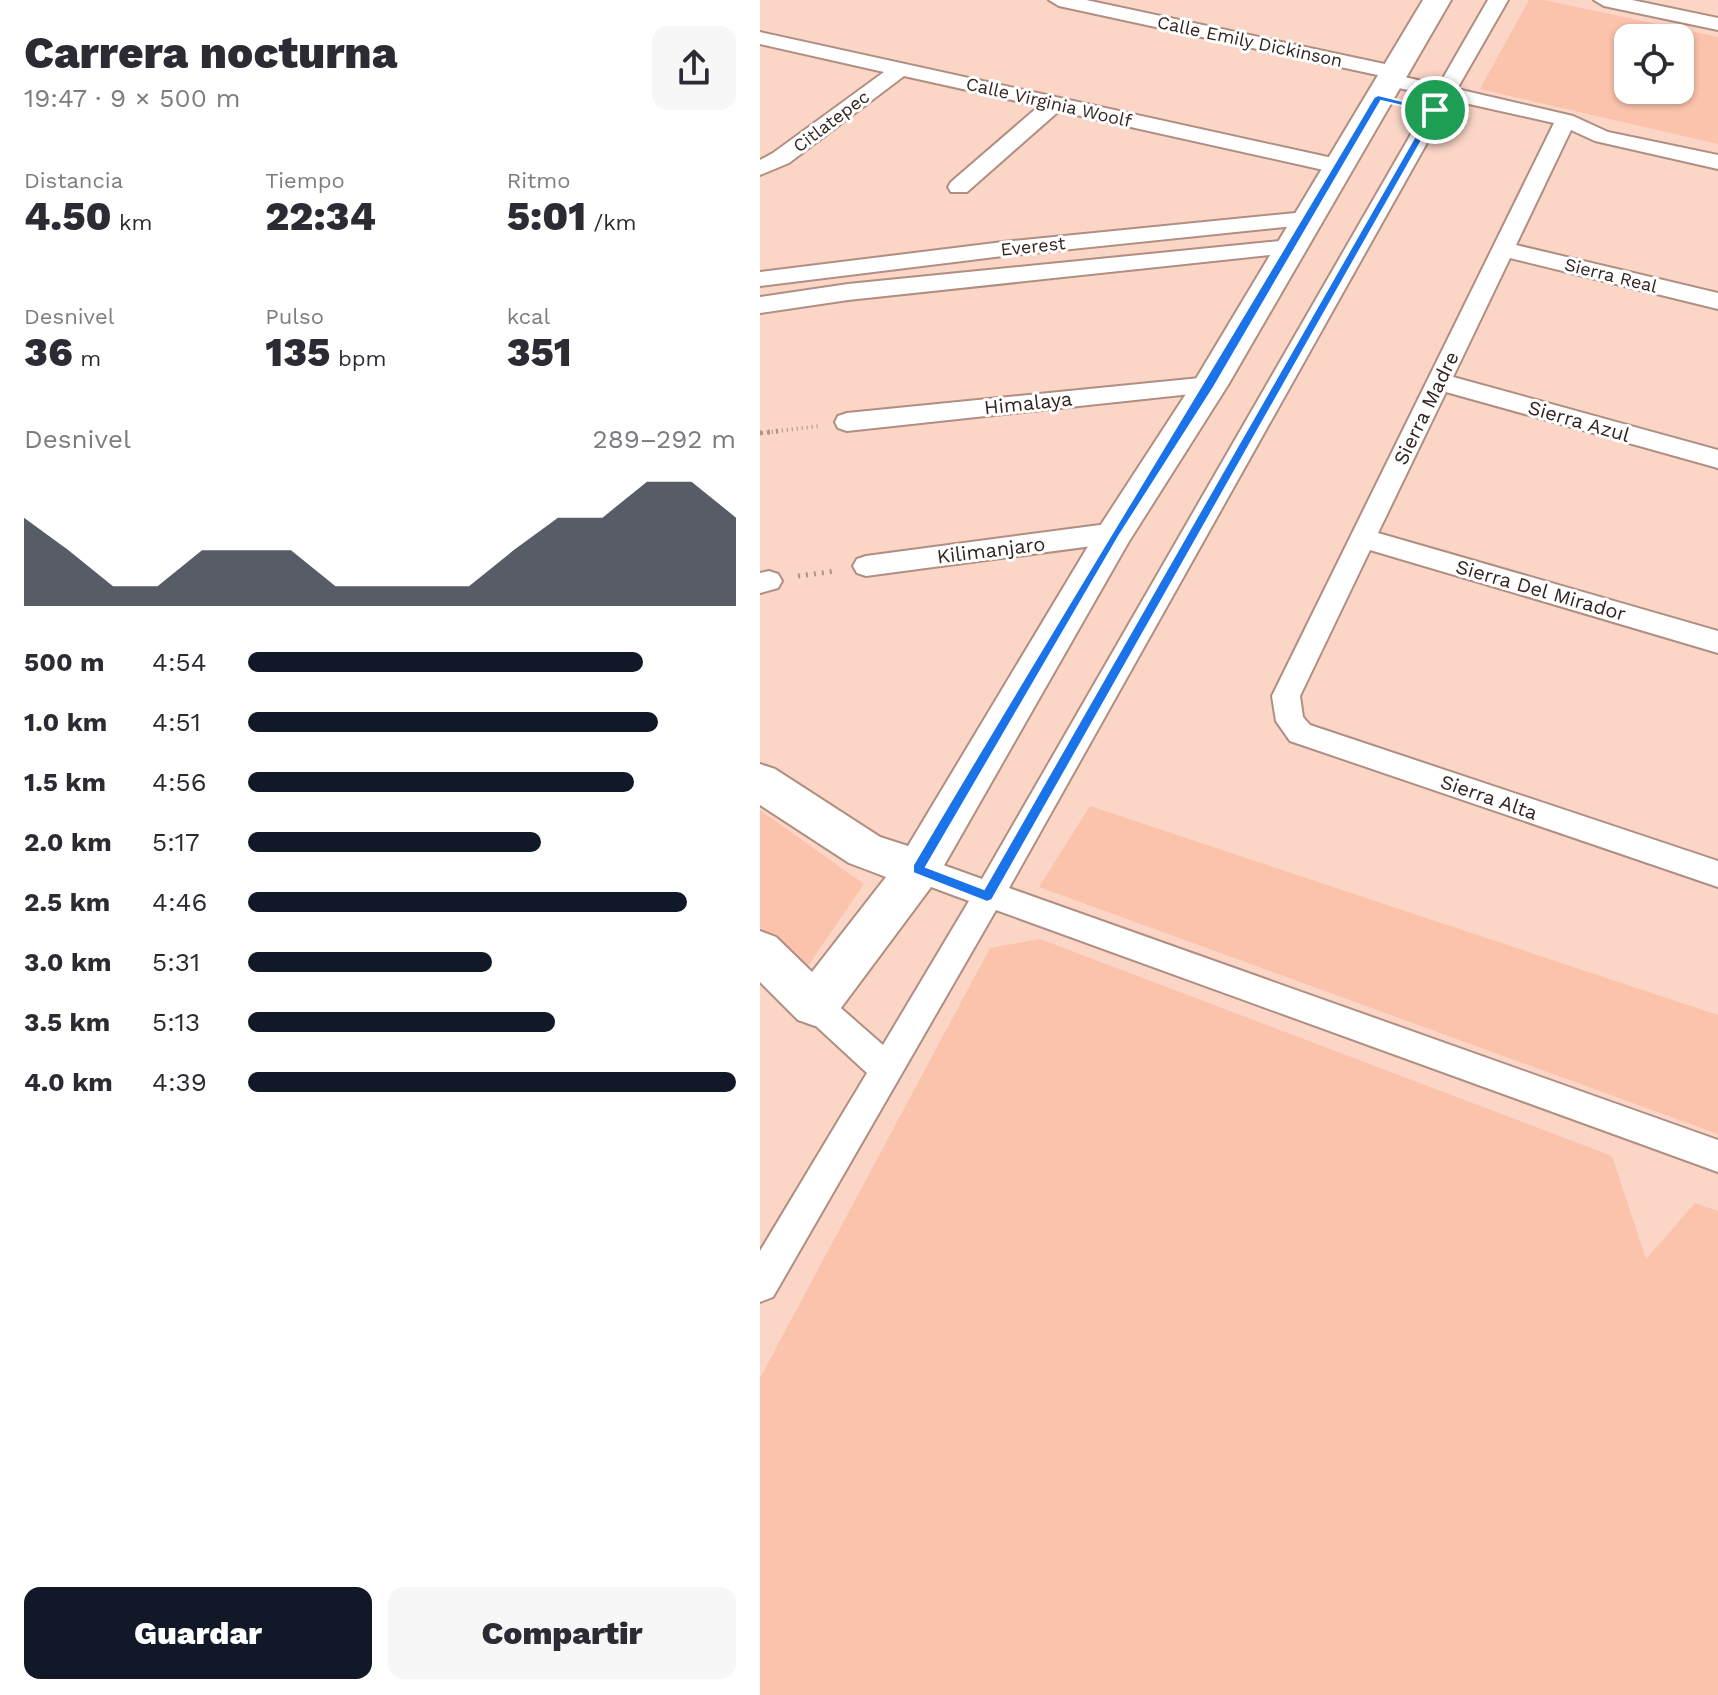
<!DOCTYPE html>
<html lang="es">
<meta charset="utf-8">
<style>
:root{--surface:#fff;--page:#f7f7f7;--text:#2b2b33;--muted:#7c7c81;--accent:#111827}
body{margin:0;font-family:"Work Sans",sans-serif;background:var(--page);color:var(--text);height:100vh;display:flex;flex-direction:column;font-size:30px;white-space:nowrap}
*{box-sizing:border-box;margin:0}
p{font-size:26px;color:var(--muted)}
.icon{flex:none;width:44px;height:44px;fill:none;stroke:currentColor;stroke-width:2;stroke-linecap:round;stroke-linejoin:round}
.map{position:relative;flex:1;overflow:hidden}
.details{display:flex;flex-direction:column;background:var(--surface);width:760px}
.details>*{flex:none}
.controls{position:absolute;left:854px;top:24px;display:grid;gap:16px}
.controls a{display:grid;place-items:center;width:80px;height:80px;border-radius:16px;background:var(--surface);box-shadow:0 2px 6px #0004;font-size:40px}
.pin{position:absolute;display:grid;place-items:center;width:68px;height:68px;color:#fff;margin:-34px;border:4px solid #fff;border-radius:50%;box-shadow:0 2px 8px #0007}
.round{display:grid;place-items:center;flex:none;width:84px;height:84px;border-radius:16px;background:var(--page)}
.summary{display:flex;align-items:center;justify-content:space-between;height:136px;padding:0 24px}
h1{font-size:44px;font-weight:800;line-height:60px}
.stats{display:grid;grid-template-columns:repeat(3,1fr);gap:12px;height:136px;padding:8px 24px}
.stats div{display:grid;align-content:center}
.stats b{font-size:40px;font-weight:800}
.stats small{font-size:22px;font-weight:400}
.stats p{font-size:22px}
.chart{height:224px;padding:16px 24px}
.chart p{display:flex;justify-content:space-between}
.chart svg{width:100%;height:144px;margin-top:8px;fill:var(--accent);opacity:.7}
.button{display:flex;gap:16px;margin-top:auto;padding:16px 24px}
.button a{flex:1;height:92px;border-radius:16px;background:var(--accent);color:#fff;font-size:32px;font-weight:800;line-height:92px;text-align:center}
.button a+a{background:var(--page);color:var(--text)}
ul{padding:0 24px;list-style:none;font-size:26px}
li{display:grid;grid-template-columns:128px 96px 1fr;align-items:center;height:60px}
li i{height:20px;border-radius:10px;background:var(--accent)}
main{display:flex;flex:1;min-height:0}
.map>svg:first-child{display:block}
.green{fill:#fbc2ac;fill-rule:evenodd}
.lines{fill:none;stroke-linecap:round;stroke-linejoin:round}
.street-casing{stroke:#b08e81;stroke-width:4}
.secondary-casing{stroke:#b08e81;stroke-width:4}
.path-far1{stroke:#af9287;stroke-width:4;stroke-dasharray:1 4;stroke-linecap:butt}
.path{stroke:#af9287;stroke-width:5;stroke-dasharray:2 6;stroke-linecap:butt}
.street{fill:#fff;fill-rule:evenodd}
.secondary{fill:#fff;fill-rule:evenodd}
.route{fill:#1a73e8;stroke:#fff;stroke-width:2;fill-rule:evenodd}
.labels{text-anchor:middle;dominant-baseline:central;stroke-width:6;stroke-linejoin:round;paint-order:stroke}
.far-street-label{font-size:18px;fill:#32241f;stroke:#fff}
.street-label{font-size:20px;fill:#32241f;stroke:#fff}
</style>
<main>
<section class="details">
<div class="summary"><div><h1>Carrera nocturna</h1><p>19:47 · 9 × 500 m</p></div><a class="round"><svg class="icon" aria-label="share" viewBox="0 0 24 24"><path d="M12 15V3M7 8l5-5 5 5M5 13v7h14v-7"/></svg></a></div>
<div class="stats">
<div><p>Distancia</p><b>4.50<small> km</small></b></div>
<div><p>Tiempo</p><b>22:34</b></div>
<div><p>Ritmo</p><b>5:01<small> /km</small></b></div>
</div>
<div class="stats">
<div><p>Desnivel</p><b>36<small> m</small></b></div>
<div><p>Pulso</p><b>135<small> bpm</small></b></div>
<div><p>kcal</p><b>351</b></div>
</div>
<div class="chart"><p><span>Desnivel</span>289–292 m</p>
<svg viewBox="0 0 160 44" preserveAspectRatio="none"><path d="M0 44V17L10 27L20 38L30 38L40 27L50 27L60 27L70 38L80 38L90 38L100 38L110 27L120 17L130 17L140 6L150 6L160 17V44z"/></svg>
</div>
<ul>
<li><b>500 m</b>4:54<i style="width:81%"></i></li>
<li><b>1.0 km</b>4:51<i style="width:84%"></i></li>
<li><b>1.5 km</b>4:56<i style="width:79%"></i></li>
<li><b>2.0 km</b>5:17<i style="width:60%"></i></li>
<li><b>2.5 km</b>4:46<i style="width:90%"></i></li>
<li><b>3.0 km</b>5:31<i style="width:50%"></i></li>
<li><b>3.5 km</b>5:13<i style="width:63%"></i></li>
<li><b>4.0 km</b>4:39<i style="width:100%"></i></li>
</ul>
<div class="button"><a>Guardar</a><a>Compartir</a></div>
</section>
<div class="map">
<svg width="958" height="1695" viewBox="0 0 958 1695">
<rect width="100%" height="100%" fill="#fbd6c7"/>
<g class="green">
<path d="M769,0H784L958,37V144L720,89ZM868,38H920V90H868Z"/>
<polygon points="330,806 958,1015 958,1134 279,887"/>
<polygon points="0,810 104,884 48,966 0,932"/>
<polygon points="280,939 852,1156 886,1259 935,1203 958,1211 958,1695 0,1695 0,1378 230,948"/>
</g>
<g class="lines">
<g class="street-casing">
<g id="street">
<polygon points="289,0 326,0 634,66 644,72 640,76 679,85 728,0 748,0 697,89 813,116 848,132 958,155 958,169 835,141 811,130 756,245 958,293 958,309 750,258 693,377 958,450 958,468 686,392 618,533 958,631 958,653 610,550 540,696 543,717 550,725 958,861 958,887 530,741 516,721 512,696 794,123 691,100 249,888 958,1140 958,1172 236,910 13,1297 0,1302 0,1251 107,1073 44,1015 39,1005 44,995 55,990 66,995 123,1045 209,901 147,878 143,869 147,860 158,856 222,879 673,96 622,84 619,80 622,76 299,6"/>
<polygon points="834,0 872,0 958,18 958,30 844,6"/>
<polygon points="0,32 577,159 588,166 577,173 299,111 207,192 191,192 188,187 191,182 279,106 144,76 29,163 0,175 0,160 13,153 124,72 0,44"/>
<polygon points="546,212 554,214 557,219 554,224 243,256 0,286 0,272 243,242"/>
<polygon points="530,240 538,242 541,247 538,252 88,300 0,313 0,297 88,284"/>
<polygon points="450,377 459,379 462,385 459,391 87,431 78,428 75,422 78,416 87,413"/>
<polygon points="355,523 364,526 368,533 364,540 355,543 106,576 97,573 93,566 97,559 106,556"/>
<polygon points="9,571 18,574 22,581 18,588 0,593 0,573"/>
</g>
</g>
<g class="secondary-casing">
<polygon id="secondary" points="663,0 691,0 468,385 368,543 174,883 72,1020 55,1026 38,1020 0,982 0,931 16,937 52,972 126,877 89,863 0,805 0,764 15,769 120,837 148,846 342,523 437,377"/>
</g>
<polyline class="path-far1" points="2,433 59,426"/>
<g class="path">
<polyline points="0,433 19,431"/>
<polyline points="38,576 76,571"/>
</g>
<use href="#street" class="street"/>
<use href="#secondary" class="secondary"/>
</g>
<path class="route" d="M618,95L679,110L232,900L227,902L153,873V865C305,608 462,355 614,97ZM621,101L669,112L224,889L166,867L359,536L454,387Z"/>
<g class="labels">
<g class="far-street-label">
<text transform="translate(490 41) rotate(12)">Calle Emily Dickinson</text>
<text transform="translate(289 102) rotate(13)">Calle Virginia Woolf</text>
<text transform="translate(71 121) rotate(-37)">Citlatepec</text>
<text transform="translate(273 246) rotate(-6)">Everest</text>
<text transform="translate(851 275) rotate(14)">Sierra Real</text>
</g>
<g class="street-label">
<text transform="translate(268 403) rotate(-6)">Himalaya</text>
<text transform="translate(666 408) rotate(-64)">Sierra Madre</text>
<text transform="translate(819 421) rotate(16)">Sierra Azul</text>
<text transform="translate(231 550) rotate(-7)">Kilimanjaro</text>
<text transform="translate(781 590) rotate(16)">Sierra Del Mirador</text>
<text transform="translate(729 797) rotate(19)">Sierra Alta</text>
</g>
</g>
</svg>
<div class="controls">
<a><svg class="icon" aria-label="locate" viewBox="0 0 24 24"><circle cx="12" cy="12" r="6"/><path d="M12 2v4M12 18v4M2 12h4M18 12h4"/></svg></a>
</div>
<div class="pin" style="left:675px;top:110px;background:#1e9e55"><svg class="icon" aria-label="arrive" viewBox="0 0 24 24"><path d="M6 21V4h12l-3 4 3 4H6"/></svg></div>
</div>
</main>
